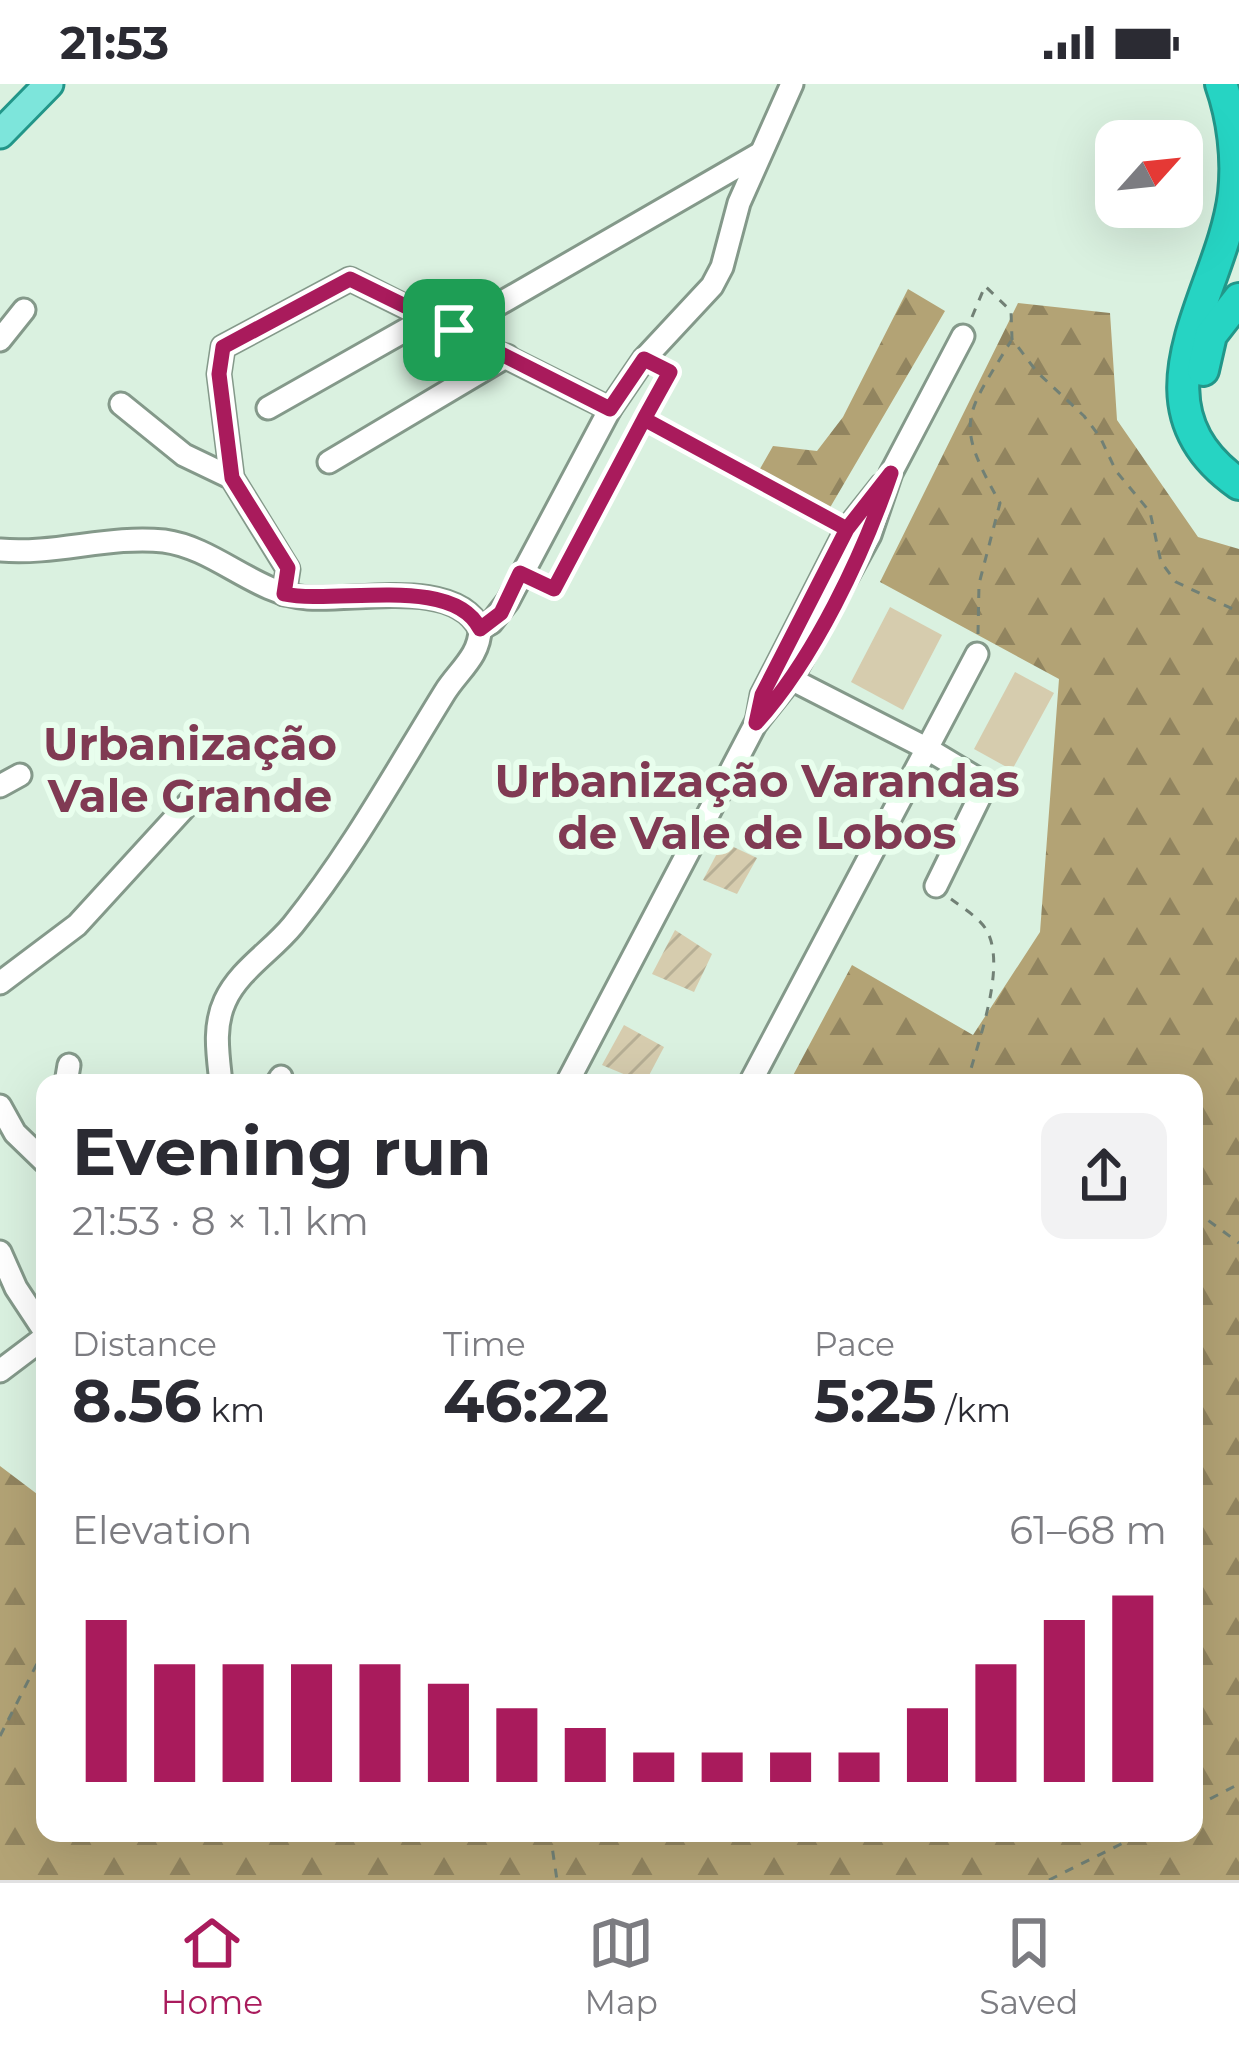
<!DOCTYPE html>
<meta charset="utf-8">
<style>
:root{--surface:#fff;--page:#f2f2f3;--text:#2b2b33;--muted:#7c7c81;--line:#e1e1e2;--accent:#a91b5c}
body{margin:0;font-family:Montserrat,sans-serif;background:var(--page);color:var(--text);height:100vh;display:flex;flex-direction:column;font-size:45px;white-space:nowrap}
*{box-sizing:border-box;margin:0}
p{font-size:39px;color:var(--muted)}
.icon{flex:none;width:66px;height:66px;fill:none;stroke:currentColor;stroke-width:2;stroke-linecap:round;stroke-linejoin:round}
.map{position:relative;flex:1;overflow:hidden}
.panel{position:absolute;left:36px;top:990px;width:1167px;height:768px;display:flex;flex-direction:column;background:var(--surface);border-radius:24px;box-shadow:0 12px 48px #0002}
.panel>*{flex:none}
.needle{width:78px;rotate:63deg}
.fabs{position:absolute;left:1095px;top:36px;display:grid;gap:24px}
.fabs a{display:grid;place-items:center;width:108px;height:108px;border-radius:24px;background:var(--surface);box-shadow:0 12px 48px #0002;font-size:60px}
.pin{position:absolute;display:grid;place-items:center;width:102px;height:102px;color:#fff;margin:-51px;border-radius:24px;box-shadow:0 6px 18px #0006}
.round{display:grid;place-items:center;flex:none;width:126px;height:126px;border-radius:24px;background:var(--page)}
.headline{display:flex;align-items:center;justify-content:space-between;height:204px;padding:0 36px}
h1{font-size:66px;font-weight:700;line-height:90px}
.figures{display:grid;grid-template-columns:repeat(3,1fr);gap:18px;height:204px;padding:12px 36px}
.figures div{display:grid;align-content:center}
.figures b{font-size:60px;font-weight:700}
.figures small{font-size:33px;font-weight:400}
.figures p{font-size:33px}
.chart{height:336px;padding:24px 36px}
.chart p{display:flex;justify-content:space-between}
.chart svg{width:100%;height:216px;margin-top:12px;stroke:var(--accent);stroke-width:6}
.status{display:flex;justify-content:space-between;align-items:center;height:84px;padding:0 60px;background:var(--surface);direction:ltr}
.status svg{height:33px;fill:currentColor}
.menu{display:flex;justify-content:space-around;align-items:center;height:168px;border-top:3px solid var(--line);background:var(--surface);font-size:33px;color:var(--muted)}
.menu a{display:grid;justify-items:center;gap:6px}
.menu .active{color:var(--accent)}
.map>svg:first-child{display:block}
.forest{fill:url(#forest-firs)}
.garden{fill:url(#garden-furrows)}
.pitch{fill:#d6ccae}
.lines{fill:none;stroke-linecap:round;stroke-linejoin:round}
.minor-casing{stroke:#84998a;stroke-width:27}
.major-casing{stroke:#229689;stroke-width:33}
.highway-casing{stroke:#229689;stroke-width:36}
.path{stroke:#718075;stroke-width:3;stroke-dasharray:9 9;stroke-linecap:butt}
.minor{stroke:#fff;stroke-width:21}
.major{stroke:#7de5db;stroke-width:27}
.highway{stroke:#26d4c3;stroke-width:30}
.route-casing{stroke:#fff;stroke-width:24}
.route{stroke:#a91b5c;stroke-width:15}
.labels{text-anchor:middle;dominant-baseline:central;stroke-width:12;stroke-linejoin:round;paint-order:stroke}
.neighbourhood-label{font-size:45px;font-weight:bold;fill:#803a53;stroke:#e8feed}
</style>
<div class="status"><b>21:53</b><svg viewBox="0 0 49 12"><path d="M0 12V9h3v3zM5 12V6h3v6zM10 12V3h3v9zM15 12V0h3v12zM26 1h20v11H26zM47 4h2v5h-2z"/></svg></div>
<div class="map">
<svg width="1239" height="1796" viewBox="0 0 1239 1796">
<defs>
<pattern id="forest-firs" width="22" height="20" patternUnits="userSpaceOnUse" patternTransform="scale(3)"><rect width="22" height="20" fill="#b3a375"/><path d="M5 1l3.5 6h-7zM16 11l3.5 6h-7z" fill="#91845f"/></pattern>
<pattern id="garden-furrows" width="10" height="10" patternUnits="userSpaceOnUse" patternTransform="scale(3)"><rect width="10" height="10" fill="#d6ccae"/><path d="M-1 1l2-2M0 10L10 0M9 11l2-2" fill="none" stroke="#b7af95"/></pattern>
</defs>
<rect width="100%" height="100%" fill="#daf1e0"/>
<g class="forest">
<polygon points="908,205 945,227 828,427 757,390 773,362 817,367 843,333"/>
<polygon points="1018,219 1110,229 1117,336 1198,453 1239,465 1239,1796 0,1796 0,1382 45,1416 45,1749 1194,1749 1194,999 789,999 852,881 973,951 1040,848 1059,595 880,498"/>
</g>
<g class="garden">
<polygon points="723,758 757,774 737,810 703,796"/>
<polygon points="675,846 712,870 694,908 652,890"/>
<polygon points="624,941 664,963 645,999 602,981"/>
</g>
<g class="pitch">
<polygon points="890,523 942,551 903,626 851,598"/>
<polygon points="1015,588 1054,609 1012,686 974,665"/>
</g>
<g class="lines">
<g class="minor-casing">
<g id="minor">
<polyline points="454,246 759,70"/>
<polyline points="0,256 24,226"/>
<polyline points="121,320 184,371 232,394 288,485 284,510"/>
<polyline points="268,324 427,234"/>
<polyline points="329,378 507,272"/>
<polyline points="232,394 219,290 223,263 350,195 610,325"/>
<path d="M0,466C55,471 110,451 164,457C216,464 255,510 308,514C355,518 455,493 480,545"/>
<polyline points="480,545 491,539 508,517 610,325 644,275 712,202 722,183 739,119 792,0"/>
<polyline points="791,595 926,664 986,700 936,802"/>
<polyline points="757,638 762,611 847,445 881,402"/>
<polyline points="0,702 20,691"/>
<polyline points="0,899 77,841 197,710"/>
<polyline points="66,999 69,981"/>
<path d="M221,999C218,971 213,943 225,917C239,886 272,867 293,841C351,769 396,687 445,608C458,587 480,572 480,545"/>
<polyline points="277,999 281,993"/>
<polyline points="567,999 756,639 791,595 870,451 891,389 963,252"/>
<polyline points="750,999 977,570"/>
<polyline points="0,1022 15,1049 45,1078"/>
<polyline points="0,1168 16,1204 45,1248"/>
<polyline points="0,1287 45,1253"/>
</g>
</g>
<g class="major-casing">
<polyline id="major" points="0,50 49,0"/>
</g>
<g class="highway-casing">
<g id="highway">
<path d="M1221,0C1233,34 1238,74 1234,110C1222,210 1123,319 1239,400"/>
<polyline points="1203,286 1211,251 1239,215"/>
</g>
</g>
<g class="path">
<polyline points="972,233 985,202 1011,227 1012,255 1037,288 1084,332 1100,353 1116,387 1150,428 1161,478 1176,498 1239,528"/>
<polyline points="644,335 829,436"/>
<polyline points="538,498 554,505 670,288 662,284"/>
<path d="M978,550L979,500L1000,419C954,337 964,334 1011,257"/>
<path d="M951,815C963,824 980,834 987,847C1007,884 977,960 967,999"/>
<polyline points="1194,1126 1239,1159"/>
<polyline points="0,1652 45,1564"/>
<polyline points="1194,1723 1239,1700"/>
<polyline points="550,1749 557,1796"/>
<polyline points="1049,1796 1143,1749"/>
</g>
<use href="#minor" class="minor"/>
<use href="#major" class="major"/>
<use href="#highway" class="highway"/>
</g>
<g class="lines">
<g class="route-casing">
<path id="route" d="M454,246L350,195L223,263L219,290L232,394L288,484L284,510C336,521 453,490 480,545L501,529L520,489L554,505L644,335L847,445L762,611L756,639C814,575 863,471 891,389L847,445L644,335L670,288L644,275L610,325L454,246"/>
</g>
<use href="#route" class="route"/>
</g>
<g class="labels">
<g class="neighbourhood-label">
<text x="190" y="659">Urbanização<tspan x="190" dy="52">Vale Grande</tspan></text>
<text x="757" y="696">Urbanização Varandas<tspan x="757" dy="52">de Vale de Lobos</tspan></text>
</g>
</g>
</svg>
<div class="fabs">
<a><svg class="needle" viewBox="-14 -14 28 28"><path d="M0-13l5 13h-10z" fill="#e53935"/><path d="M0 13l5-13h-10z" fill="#7c7c81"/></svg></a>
</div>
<div class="pin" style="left:454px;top:246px;background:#1e9e55"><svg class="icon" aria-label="arrive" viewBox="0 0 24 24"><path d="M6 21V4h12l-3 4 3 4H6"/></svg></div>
<section class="panel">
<div class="headline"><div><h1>Evening run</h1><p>21:53 · 8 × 1.1 km</p></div><a class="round"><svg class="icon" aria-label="share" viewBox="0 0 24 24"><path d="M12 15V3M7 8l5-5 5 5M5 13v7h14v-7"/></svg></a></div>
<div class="figures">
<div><p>Distance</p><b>8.56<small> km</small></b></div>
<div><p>Time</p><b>46:22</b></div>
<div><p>Pace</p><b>5:25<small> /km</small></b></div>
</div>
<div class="chart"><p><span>Elevation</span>61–68 m</p>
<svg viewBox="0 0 160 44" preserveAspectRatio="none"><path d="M5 44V11M15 44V20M25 44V20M35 44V20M45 44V20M55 44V24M65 44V29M75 44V33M85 44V38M95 44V38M105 44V38M115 44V38M125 44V29M135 44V20M145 44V11M155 44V6"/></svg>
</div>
</section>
</div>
<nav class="menu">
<a class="active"><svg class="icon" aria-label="home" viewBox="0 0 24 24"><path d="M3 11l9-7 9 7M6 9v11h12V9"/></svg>Home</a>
<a><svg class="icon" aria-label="map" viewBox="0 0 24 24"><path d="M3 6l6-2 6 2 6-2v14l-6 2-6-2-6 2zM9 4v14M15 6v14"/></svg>Map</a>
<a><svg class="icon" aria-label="saved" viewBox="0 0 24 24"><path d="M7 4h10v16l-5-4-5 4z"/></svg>Saved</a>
</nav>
